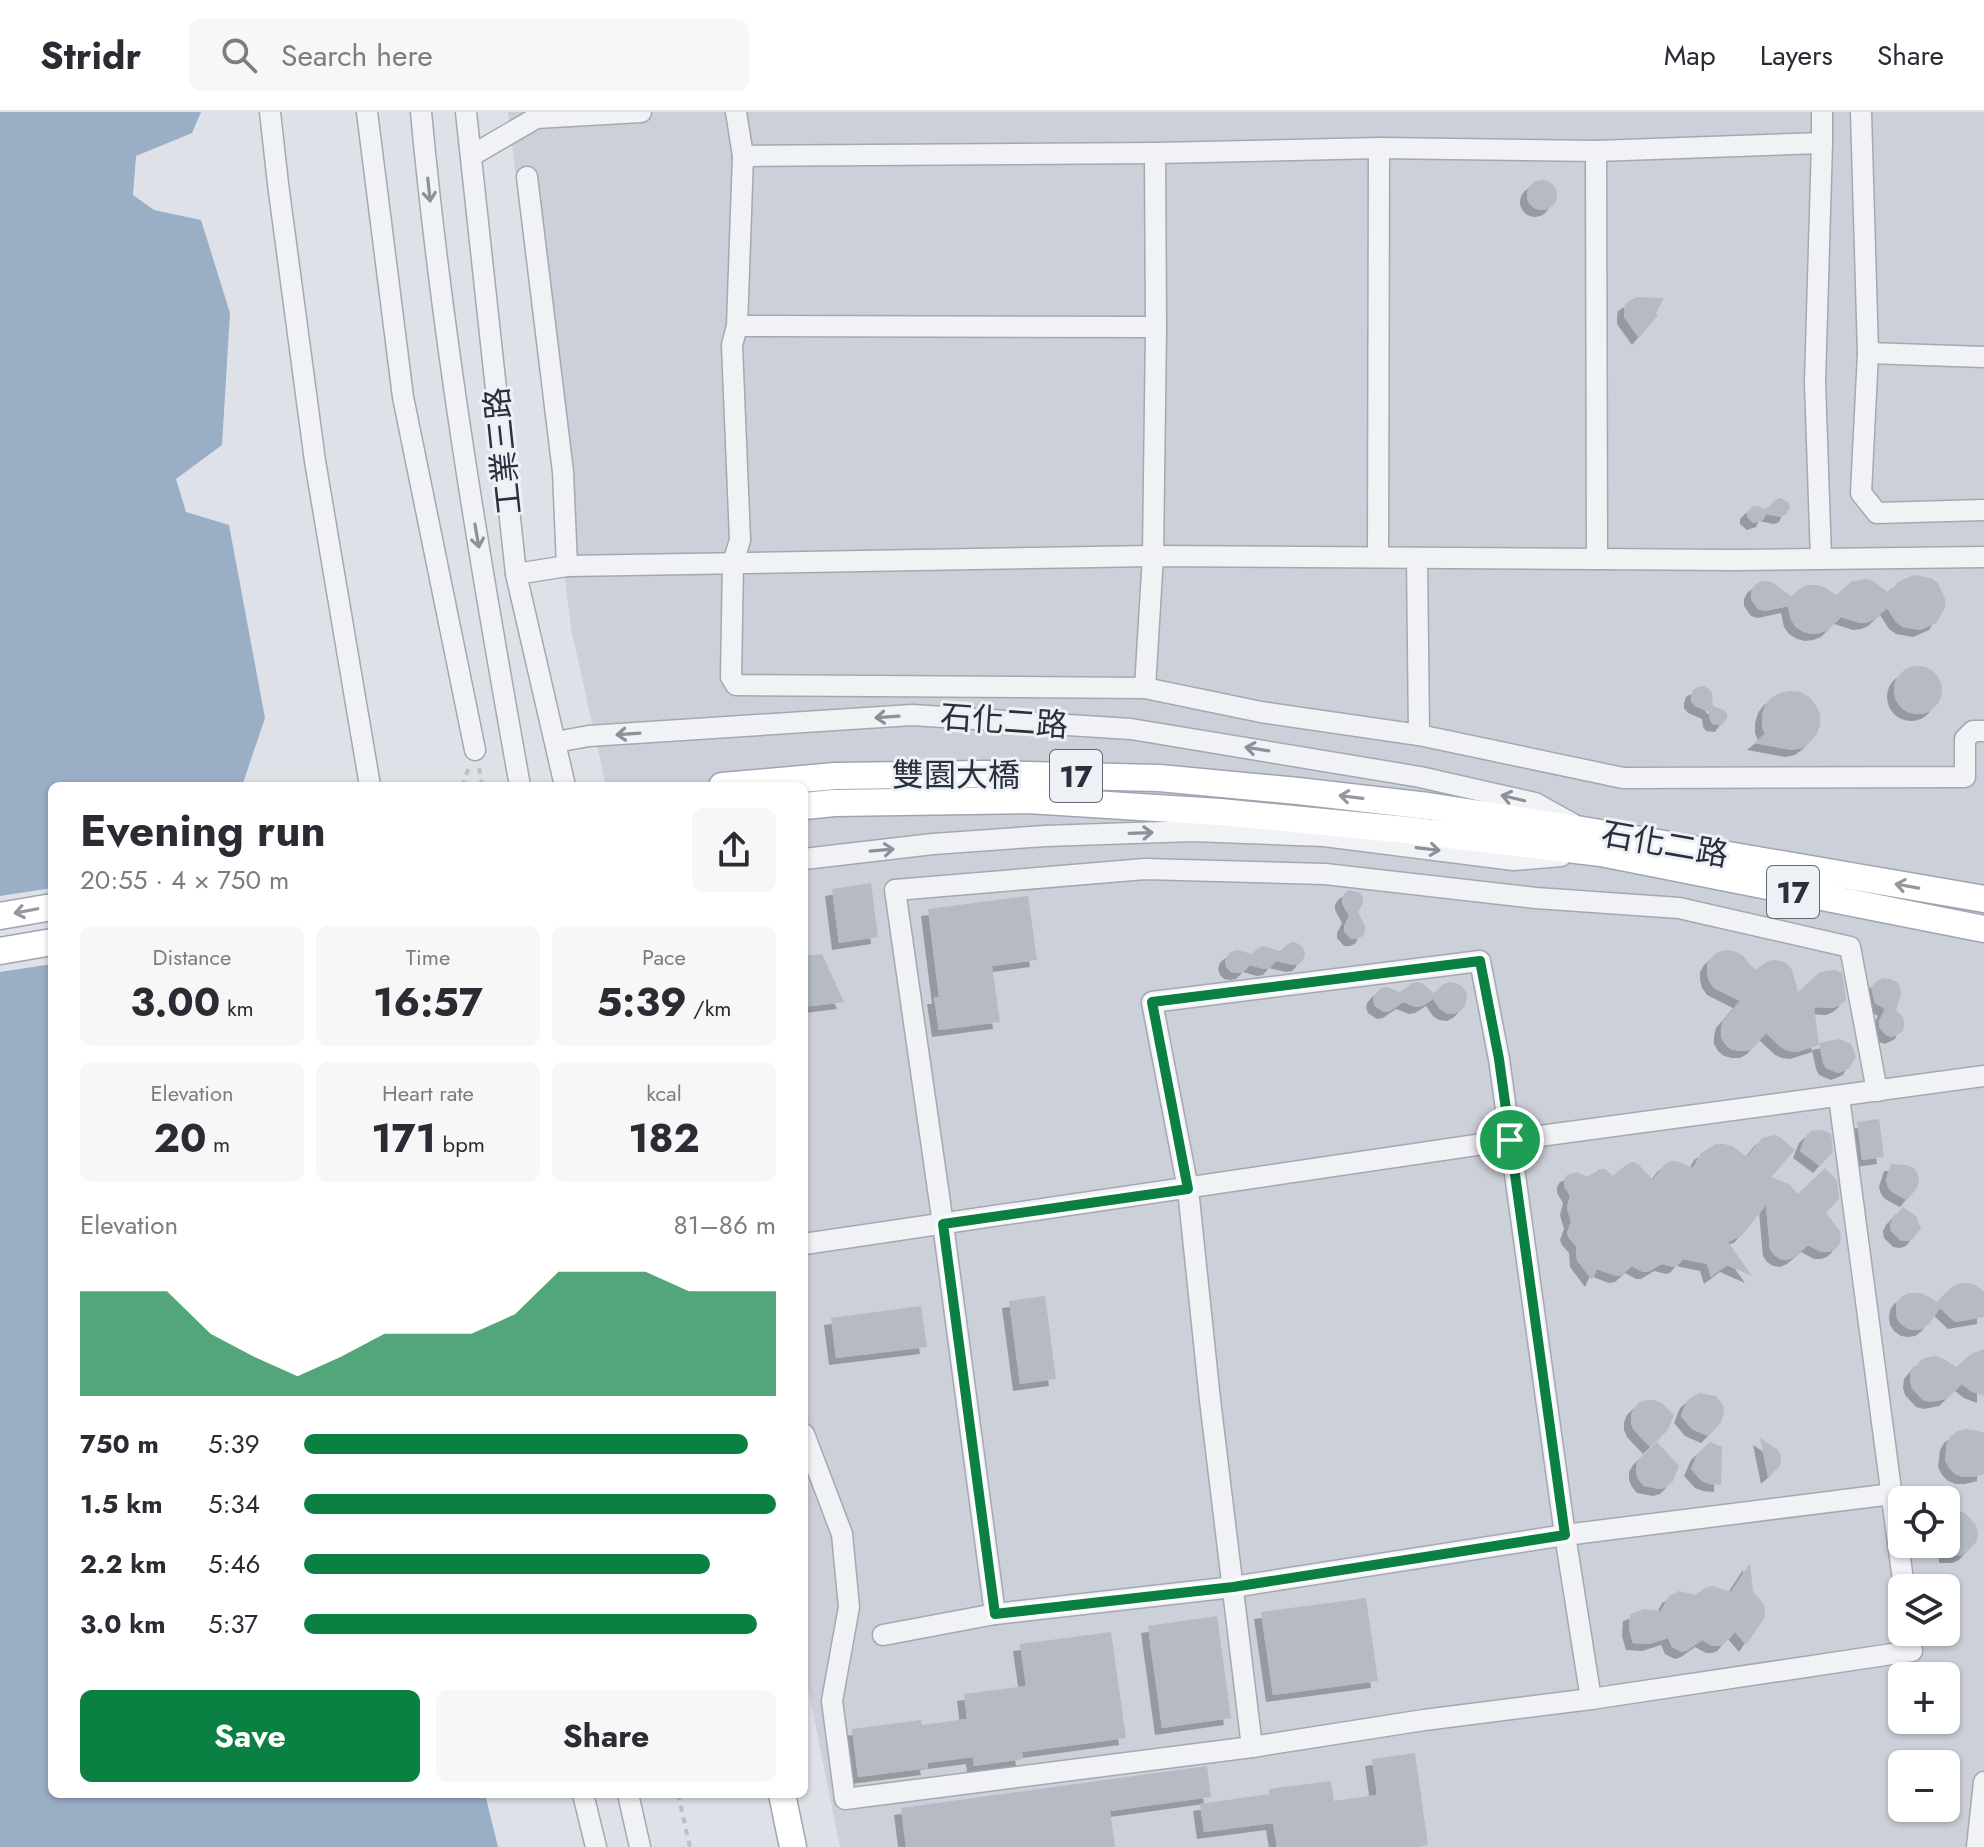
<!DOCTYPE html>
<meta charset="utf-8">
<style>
:root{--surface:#fff;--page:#f7f7f7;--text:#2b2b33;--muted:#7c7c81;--line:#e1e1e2;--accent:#0b8043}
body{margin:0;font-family:Jost,"Noto Sans TC",sans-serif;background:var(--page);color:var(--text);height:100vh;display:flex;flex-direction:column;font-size:30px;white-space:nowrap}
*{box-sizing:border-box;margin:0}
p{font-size:26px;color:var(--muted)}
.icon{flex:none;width:44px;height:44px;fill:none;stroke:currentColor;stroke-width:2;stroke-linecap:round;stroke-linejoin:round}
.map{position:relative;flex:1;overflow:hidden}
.panel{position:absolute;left:48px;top:670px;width:760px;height:1016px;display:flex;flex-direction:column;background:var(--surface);border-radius:12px;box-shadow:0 2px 6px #0004}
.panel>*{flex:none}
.buttons{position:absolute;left:1888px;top:1374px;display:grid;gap:16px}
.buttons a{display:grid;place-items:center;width:72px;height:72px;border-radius:12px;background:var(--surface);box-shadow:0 2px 6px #0004;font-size:40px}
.pin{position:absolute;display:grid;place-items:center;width:68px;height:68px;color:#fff;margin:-34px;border:4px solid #fff;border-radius:50%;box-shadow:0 2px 8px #0007}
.round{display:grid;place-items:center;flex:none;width:84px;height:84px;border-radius:12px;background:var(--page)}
.overview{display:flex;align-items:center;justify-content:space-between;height:136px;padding:0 32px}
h1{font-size:44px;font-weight:700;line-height:60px}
.figures{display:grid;grid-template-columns:repeat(3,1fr);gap:12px;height:136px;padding:8px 32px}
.figures div{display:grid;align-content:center;border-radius:12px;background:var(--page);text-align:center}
.figures b{font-size:40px;font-weight:700}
.figures small{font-size:22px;font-weight:400}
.figures p{font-size:22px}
.chart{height:224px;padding:16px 32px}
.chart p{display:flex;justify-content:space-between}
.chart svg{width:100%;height:144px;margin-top:8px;fill:var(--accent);opacity:.7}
.cta{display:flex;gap:16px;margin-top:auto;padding:16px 32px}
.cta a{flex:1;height:92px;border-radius:12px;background:var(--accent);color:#fff;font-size:32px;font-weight:700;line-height:92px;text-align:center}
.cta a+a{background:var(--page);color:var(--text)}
ul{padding:0 32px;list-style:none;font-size:26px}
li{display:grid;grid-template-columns:128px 96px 1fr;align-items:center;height:60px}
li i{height:20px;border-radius:10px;background:var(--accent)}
header{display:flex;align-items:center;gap:48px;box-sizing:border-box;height:112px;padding:0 40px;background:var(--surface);border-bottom:2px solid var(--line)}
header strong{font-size:38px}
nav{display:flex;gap:44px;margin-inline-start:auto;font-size:28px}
.search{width:560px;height:72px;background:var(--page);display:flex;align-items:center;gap:20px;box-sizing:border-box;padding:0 28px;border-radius:12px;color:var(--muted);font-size:30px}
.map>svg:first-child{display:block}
.built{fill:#ccd0d9;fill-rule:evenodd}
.water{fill:#9aaec6}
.pier{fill:#dee1e7}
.building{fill:#b5bac3;filter:url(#shadow)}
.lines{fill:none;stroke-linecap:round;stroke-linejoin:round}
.minor-casing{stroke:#a4a8b1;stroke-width:23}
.major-casing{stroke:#9ea5b2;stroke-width:29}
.path{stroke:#bcbfc5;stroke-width:4;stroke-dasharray:6 6;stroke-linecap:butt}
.minor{stroke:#f0f2f5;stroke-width:20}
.major{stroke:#fff;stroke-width:26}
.oneway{stroke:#8c9099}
.oneway2{stroke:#94979e}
.route-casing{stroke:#fff;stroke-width:16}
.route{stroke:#0b8043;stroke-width:10}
.labels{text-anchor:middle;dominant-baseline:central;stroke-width:6;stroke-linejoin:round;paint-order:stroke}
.shield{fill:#edf0f4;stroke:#636974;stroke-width:2}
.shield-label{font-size:30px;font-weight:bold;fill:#282f3d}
.street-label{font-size:32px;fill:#282f3d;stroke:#edf0f4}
</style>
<header>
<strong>Stridr</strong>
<div class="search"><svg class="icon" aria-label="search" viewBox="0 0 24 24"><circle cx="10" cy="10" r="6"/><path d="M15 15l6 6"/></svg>Search here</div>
<nav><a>Map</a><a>Layers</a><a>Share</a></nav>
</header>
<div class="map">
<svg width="1984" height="1735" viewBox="0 0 1984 1735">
<defs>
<filter id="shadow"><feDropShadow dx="-7" dy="7" stdDeviation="0" flood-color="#0004"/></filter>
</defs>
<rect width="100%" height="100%" fill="#dee1e7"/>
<path class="built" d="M508,0H1984V1735H840L804,1556V674H606L571,516ZM1902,1388H1946V1432H1902ZM1902,1476H1946V1520H1902ZM1902,1564H1946V1608H1902ZM1902,1652H1946V1696H1902Z"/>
<polygon class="water" points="0,0 201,0 192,21 136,44 133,83 154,98 201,108 230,201 222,333 176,367 186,400 229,413 265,606 242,674 52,674 52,1682 485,1682 498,1735 0,1735"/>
<polygon class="pier" points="52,776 52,852 0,860 0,784"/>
<g class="building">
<circle cx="1542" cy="83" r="15"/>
<polygon points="1636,185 1664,186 1656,201 1658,203 1639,226 1624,205 1624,198 1625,192"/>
<polygon points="1780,386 1788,390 1790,395 1786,403 1781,405 1766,402 1763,408 1754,411 1747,405 1747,400 1753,394 1758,394 1766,398 1775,388"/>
<polygon points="1914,463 1931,466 1938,471 1945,487 1945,496 1936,511 1920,518 1903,515 1896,510 1887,496 1875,507 1868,510 1860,511 1841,505 1828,518 1820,521 1812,522 1804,520 1796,515 1791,508 1788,494 1765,499 1758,497 1751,487 1751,480 1754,474 1759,470 1766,469 1772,470 1792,485 1799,477 1807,473 1816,473 1824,475 1836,483 1851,470 1866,467 1873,469 1889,481 1898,470"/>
<circle cx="1918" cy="578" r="24"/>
<polygon points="1704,574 1709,577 1712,581 1713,594 1724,598 1727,602 1727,606 1722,613 1713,612 1710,608 1709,600 1695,594 1691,589 1691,584 1693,578 1698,575"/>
<polygon points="1790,579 1800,580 1809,585 1816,593 1820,602 1820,613 1817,622 1810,630 1802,636 1792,638 1754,631 1765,622 1762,614 1762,604 1765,594 1771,586 1780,581"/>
<polygon points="871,771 878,825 839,831 832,777"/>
<polygon points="1349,778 1360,781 1363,786 1363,791 1358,800 1365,814 1365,819 1363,824 1357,827 1351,827 1344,819 1344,814 1349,804 1342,791 1342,786 1345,781"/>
<polygon points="1028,784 1037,848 992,854 1000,910 939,918 934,885 939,885 928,797"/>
<polygon points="1293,830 1299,832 1303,836 1305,842 1303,848 1299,852 1293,853 1276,849 1270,856 1264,857 1250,853 1243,860 1237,861 1231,860 1227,856 1225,850 1227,844 1231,840 1237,838 1252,842 1258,836 1264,834 1280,839 1288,832"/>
<polygon points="1726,838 1734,839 1742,843 1755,858 1766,850 1773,848 1781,849 1787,852 1792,858 1798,880 1820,860 1835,858 1842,861 1846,888 1840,893 1833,896 1814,895 1819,933 1797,940 1789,939 1782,936 1766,921 1754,935 1747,939 1739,939 1731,937 1725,932 1721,925 1721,917 1723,909 1740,889 1714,876 1709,869 1707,861 1707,853 1711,846 1718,840"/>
<polygon points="822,842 844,890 804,895 804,844"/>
<polygon points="1884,866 1891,867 1897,870 1900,875 1901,882 1896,898 1902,904 1904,909 1904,915 1902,920 1892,925 1886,923 1879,915 1879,909 1885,897 1875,891 1871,875 1878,868"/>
<polygon points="1418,870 1424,872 1434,882 1442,873 1449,870 1456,871 1462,874 1466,880 1467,887 1465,894 1460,899 1454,902 1446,901 1440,897 1433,887 1422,894 1416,895 1403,890 1390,899 1384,900 1375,894 1373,889 1374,884 1381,876 1387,875 1400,880 1413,871"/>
<polygon points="1839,927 1851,932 1856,944 1850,956 1838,961 1826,956 1823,950 1819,931"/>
<polygon points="1879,1007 1884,1045 1862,1048 1857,1010"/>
<polygon points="1818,1018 1825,1019 1831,1022 1833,1040 1820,1054 1800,1039 1806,1024 1811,1019"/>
<polygon points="1774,1023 1780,1025 1795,1038 1771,1065 1789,1072 1798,1082 1825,1056 1837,1068 1839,1087 1826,1101 1840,1119 1841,1126 1839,1133 1834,1138 1828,1140 1821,1140 1808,1133 1794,1145 1787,1148 1780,1147 1774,1143 1770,1137 1766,1093 1742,1123 1728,1130 1752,1164 1727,1153 1711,1165 1707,1152 1683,1147 1677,1154 1673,1155 1661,1152 1648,1160 1643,1160 1632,1154 1622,1163 1616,1164 1597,1157 1592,1168 1577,1148 1576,1134 1569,1126 1567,1121 1571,1110 1567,1096 1570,1084 1564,1074 1564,1068 1567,1063 1577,1060 1587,1065 1600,1057 1605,1057 1613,1064 1627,1052 1633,1050 1638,1052 1653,1068 1665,1052 1670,1049 1676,1049 1693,1056 1701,1041 1716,1032 1724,1032 1732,1034 1747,1045 1762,1026"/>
<polygon points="1891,1052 1907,1053 1914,1056 1918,1062 1919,1069 1917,1076 1907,1088 1892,1080 1888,1075 1886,1068"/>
<polygon points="1903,1095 1916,1104 1921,1116 1913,1127 1907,1129 1900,1128 1891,1119 1890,1112 1893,1106"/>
<polygon points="1961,1171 1969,1171 1977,1174 1984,1180 1984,1205 1955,1210 1940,1196 1929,1212 1922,1217 1915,1218 1908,1217 1901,1212 1897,1206 1896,1198 1897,1191 1901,1185 1908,1181 1922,1181 1937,1190 1953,1174"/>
<polygon points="1045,1184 1056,1267 1020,1272 1009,1189"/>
<polygon points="921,1194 927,1235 836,1246 831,1206"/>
<polygon points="1984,1237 1984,1284 1971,1279 1962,1272 1946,1287 1931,1290 1923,1288 1912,1276 1910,1269 1911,1260 1921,1248 1928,1245 1936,1244 1944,1247 1956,1255 1971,1242"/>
<polygon points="1700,1281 1716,1284 1721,1290 1724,1297 1723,1305 1720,1312 1708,1324 1692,1317 1681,1304 1687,1289 1693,1284"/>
<polygon points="1647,1288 1655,1288 1662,1291 1674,1303 1667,1319 1650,1335 1634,1318 1631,1311 1631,1303 1634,1296 1640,1290"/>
<polygon points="1966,1317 1975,1318 1984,1321 1984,1362 1972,1365 1963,1365 1955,1362 1949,1356 1945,1348 1947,1331 1951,1324 1958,1319"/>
<polygon points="1760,1326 1778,1338 1781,1343 1781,1350 1779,1355 1768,1365"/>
<polygon points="1657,1330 1679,1354 1673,1369 1667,1375 1660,1377 1644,1374 1639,1368 1636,1361 1636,1353 1640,1346"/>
<polygon points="1710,1330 1722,1335 1721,1373 1710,1372 1702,1369 1691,1357 1698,1341"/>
<polygon points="1946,1399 1959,1399 1966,1402 1976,1413 1978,1421 1977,1429 1966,1441 1959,1444 1946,1444"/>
<polygon points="1750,1451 1753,1480 1763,1491 1765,1498 1765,1505 1746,1533 1735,1520 1724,1532 1719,1534 1713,1534 1702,1528 1688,1538 1682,1540 1672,1535 1668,1526 1649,1532 1633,1531 1629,1517 1630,1502 1644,1497 1661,1499 1669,1484 1679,1479 1695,1483 1707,1475 1713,1474 1731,1480"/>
<polygon points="1366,1486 1378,1569 1273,1583 1261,1500"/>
<polygon points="1217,1504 1231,1606 1162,1616 1148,1514"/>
<polygon points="1111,1520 1126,1626 1022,1640 1023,1647 974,1654 973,1645 927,1651 928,1656 858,1665 852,1617 921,1608 922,1613 967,1607 964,1582 1026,1574 1020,1532"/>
<polygon points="1415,1641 1428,1733 1417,1735 1277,1735 1273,1711 1204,1720 1200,1692 1269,1682 1269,1677 1331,1669 1334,1689 1377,1683 1372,1647"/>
<polygon points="1207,1654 1211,1685 1110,1699 1115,1735 906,1735 901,1696"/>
</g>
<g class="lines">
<g class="minor-casing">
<g id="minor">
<polyline points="270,0 278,72 315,349 370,674"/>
<polyline points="367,0 403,285 475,638"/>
<path d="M421,0C442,226 480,451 520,674"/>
<polyline points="466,0 516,462 565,674"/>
<polyline points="736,0 743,44 737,214"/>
<polyline points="1861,0 1868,241 1861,381 1877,401 1984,398"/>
<polyline points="1596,39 1597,447"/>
<polyline points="471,44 536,6 641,0"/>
<polyline points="743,44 1155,41 1379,36 1596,39 1822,31"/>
<polyline points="527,65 563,360 567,454"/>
<polyline points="1156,215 737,214 732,233 740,428 733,451 731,565 736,573 1145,576 1261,600 1419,623 1623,666 1965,665 1965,627 1973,619 1984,619"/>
<polyline points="1868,241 1984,245"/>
<polyline points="1378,445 1379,36"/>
<polyline points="1417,446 1419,623"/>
<polyline points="1821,447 1815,270 1822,31 1822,0"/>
<polyline points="516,462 567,454 1153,444 1735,448 1984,445"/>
<polyline points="1145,576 1153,444 1156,215 1155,41"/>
<polyline points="556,630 589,624 912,603 1131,617 1420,665 1535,691 1573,712"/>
<polyline points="804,747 933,732 1045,724 1193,719 1324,724 1514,748 1561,744"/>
<polyline points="1839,985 1904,1476"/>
<polyline points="804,1132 1510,1028 1984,964"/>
<polyline points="804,1322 842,1422 849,1495 832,1589 845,1687 1252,1635 1424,1608 1591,1587 1912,1539 1909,1520"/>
<polyline points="995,1502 943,1112 895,778 1145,757 1325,762 1536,786 1679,796 1850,835 1877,979"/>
<polyline points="883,1523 995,1502 1233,1475 1565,1423 1892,1382"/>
<polyline points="1252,1635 1210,1288 1188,1077 1152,890 1480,849 1499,947 1565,1423 1591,1587"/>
<polyline points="583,1682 596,1735"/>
<polyline points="628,1682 640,1735"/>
<polyline points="1977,1735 1984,1670"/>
</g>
</g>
<g class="major-casing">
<g id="major">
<polyline points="722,674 835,664 985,662 1159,666 1298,679 1428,694 1583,718 1984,787"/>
<polyline points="804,694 834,691 1028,688 1220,700 1407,718 1601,741 1984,817"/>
<polyline points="0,804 52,795"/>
<polyline points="0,839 52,830"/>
<polyline points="782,1682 793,1735"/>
</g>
</g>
<g class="path">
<polyline points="479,656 482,674"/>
<polyline points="462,674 469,655"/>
<polyline points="678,1682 690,1735"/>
</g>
<use href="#minor" class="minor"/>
<use href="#major" class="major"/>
</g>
<defs><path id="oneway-shaft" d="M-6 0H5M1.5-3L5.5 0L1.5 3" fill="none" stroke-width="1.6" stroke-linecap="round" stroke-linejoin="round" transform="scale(2)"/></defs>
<g class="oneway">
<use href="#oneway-shaft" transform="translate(429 78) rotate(84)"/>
<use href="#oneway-shaft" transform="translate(477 424) rotate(80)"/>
<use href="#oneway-shaft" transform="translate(887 605) rotate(176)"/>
<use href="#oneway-shaft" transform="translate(628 622) rotate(176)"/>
<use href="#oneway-shaft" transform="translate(1257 637) rotate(-171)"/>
<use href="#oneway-shaft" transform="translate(1513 686) rotate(-167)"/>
<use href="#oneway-shaft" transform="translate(1141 721) rotate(-2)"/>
<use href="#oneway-shaft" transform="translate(1428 737) rotate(7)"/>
<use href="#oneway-shaft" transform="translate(882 738) rotate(-5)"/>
</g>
<g class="oneway2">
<use href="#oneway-shaft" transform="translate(1351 685) rotate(-173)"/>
<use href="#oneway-shaft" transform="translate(1907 774) rotate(-170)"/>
<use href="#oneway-shaft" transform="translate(26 799) rotate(169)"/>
</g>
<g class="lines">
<g class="route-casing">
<polygon id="route" points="1480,849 1499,947 1565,1423 1233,1475 995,1502 943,1112 1188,1077 1152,890"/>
</g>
<use href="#route" class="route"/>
</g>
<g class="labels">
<g class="shield">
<rect x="1050" y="638" width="52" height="52" rx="6"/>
<rect x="1767" y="754" width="52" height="52" rx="6"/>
</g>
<g class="shield-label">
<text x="1076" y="664">17</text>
<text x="1793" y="780">17</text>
</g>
<g class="street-label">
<text transform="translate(503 339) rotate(-96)">工業三路</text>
<text transform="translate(1004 609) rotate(4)">石化二路</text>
<text x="956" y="663">雙園大橋</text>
<text transform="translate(1665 732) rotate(10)">石化二路</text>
</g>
</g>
</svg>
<div class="buttons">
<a><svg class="icon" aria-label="locate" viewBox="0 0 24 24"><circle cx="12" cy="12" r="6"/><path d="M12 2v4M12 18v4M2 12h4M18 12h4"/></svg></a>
<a><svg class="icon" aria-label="layers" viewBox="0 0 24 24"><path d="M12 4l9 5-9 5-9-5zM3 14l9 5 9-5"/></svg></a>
<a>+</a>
<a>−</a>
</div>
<div class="pin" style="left:1510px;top:1028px;background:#1e9e55"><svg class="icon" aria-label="arrive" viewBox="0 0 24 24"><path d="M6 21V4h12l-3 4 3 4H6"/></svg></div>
<section class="panel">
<div class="overview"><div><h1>Evening run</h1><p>20:55 · 4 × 750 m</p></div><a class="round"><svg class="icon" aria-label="share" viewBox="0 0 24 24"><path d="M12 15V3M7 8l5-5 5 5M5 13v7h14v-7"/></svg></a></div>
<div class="figures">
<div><p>Distance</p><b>3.00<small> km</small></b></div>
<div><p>Time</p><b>16:57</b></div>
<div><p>Pace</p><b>5:39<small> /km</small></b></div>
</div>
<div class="figures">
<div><p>Elevation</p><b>20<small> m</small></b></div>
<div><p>Heart rate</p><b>171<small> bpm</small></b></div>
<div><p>kcal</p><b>182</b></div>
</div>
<div class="chart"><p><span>Elevation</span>81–86 m</p>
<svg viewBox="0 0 160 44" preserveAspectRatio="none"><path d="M0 44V12L10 12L20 12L30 25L40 32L50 38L60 32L70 25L80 25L90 25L100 19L110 6L120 6L130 6L140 12L150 12L160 12V44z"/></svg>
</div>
<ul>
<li><b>750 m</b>5:39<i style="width:94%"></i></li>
<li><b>1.5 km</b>5:34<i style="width:100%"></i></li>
<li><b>2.2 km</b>5:46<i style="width:86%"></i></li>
<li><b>3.0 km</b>5:37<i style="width:96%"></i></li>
</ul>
<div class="cta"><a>Save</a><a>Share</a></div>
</section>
</div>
